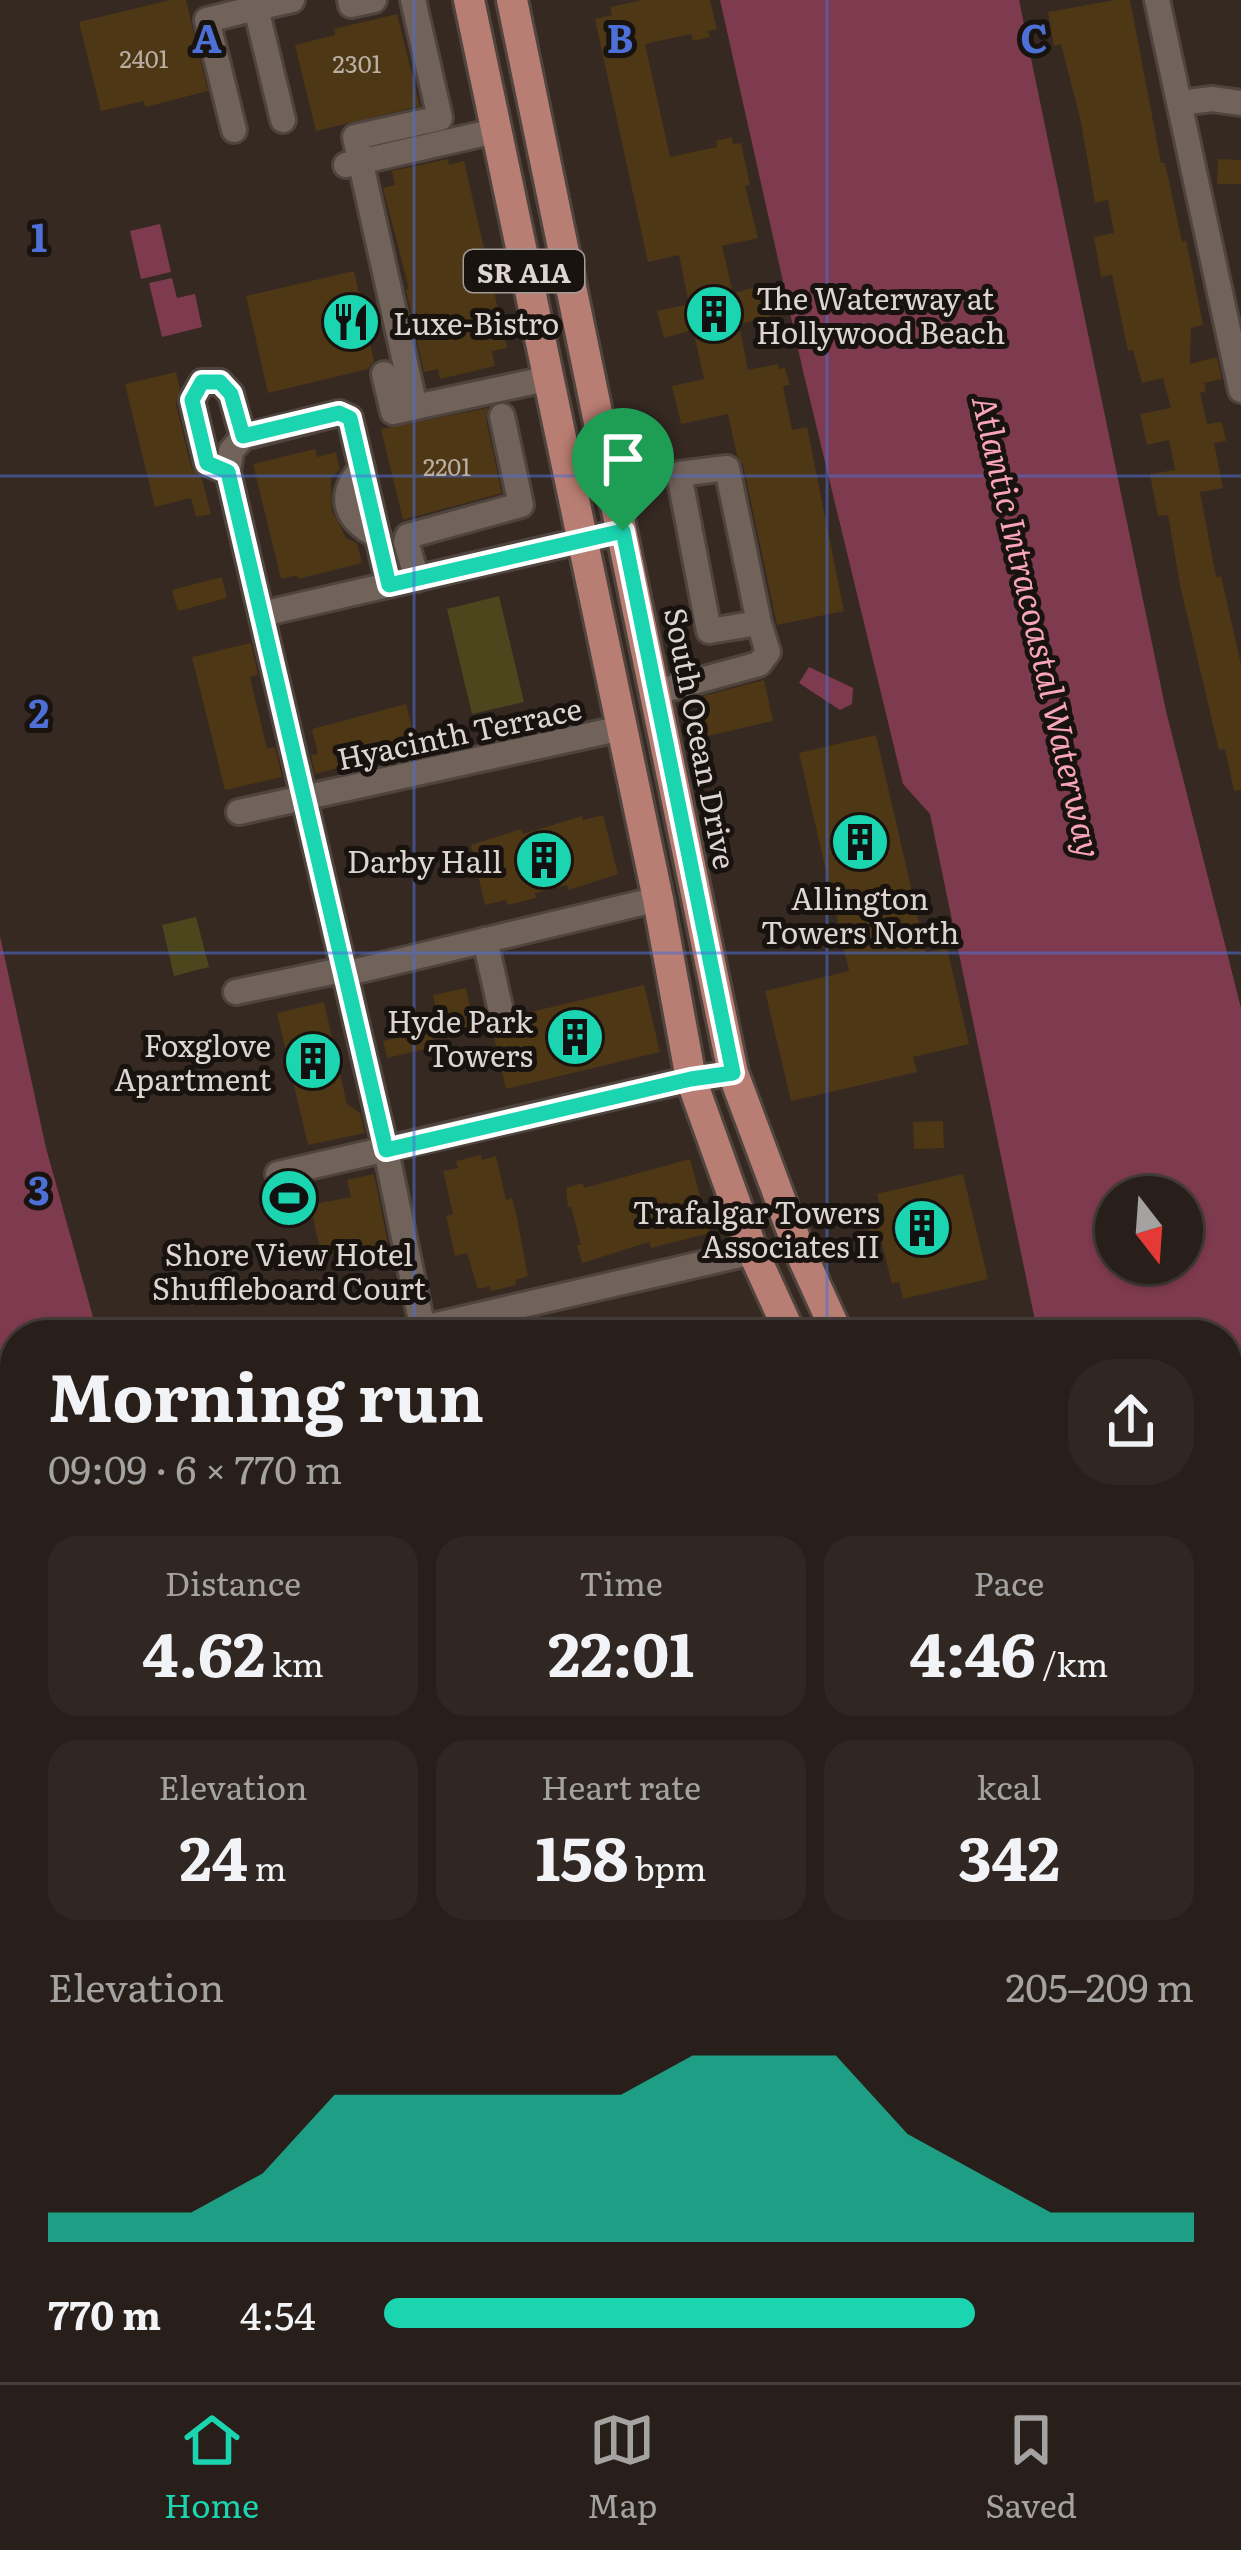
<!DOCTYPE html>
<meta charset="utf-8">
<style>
:root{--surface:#281f1a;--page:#302723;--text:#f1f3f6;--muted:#a5a2a2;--line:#443d39;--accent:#1bd5b1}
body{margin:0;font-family:Literata,serif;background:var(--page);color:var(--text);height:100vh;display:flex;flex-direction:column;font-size:45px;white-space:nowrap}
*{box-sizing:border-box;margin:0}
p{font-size:39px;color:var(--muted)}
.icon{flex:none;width:66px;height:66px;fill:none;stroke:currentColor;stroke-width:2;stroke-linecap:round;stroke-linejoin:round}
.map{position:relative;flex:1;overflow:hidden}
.details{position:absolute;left:0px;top:1320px;width:1242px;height:1062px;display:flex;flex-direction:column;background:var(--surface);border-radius:48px 48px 0 0;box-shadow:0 3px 9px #0004,0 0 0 3px var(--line)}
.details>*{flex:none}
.needle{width:78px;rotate:163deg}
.fabs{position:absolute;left:1095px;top:1176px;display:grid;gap:24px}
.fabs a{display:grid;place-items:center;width:108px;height:108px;border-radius:50%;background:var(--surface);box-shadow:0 3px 9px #0004,0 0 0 3px var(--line);font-size:60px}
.pin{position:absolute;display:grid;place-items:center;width:102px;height:102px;color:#fff;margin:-123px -51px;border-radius:50% 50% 50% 0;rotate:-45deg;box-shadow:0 0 12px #0007}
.pin .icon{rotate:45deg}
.round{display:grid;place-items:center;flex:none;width:126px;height:126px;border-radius:48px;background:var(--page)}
.summary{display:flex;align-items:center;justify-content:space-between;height:204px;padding:0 48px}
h1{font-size:66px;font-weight:700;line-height:90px}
.figures{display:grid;grid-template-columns:repeat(3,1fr);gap:18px;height:204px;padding:12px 48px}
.figures div{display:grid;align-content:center;border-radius:30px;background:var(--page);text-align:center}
.figures b{font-size:60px;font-weight:700}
.figures small{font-size:33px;font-weight:400}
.figures p{font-size:33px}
.chart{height:336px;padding:24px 48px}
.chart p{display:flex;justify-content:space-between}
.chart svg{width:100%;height:216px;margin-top:12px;fill:var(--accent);opacity:.7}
ul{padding:0 48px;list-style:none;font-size:39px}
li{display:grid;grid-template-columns:192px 144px 1fr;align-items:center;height:90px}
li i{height:30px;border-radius:15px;background:var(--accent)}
.tab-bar{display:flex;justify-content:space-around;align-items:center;height:168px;border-top:3px solid var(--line);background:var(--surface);font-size:33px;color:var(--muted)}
.tab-bar a{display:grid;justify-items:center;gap:6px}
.tab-bar .current{color:var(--accent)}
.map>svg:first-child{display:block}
.green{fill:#4c461c}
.water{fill:#7e3a4e;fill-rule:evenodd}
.building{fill:#4d3715}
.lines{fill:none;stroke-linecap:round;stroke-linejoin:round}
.minor-casing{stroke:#4f453e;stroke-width:30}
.major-casing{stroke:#4f453e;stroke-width:36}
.minor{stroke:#71625a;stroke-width:24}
.major{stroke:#b87d73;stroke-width:30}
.route-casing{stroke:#fff;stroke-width:24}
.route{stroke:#1bd5b1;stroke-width:15}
.grid{fill:none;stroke:#4d70d6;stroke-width:3;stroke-opacity:0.55}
.labels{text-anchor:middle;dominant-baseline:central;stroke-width:10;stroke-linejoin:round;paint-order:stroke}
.number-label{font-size:24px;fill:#baaea2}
.shield{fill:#191310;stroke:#a39b97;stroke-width:3}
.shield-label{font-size:27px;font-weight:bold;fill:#ded5d1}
.poi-label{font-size:30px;fill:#ded5d1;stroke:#191310;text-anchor:end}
.street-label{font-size:30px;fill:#ded5d1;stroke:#191310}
.water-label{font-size:33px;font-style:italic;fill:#f8a4b9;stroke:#191310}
.grid-label{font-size:39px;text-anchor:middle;font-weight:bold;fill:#4d70d6;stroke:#191310;stroke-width:10;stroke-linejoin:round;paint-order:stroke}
</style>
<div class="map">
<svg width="1241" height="2382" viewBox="0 0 1241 2382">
<rect width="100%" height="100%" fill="#362922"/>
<g class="green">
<polygon points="499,596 524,702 472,714 447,609"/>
<polygon points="196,917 209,967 174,976 162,925"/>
<polygon points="504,2367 591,2367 595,2382 507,2382"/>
</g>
<g class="water">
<path d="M720,0H1019L1166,711L1241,1008V2157L1227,2096V1335H1038L930,814L903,784L803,371ZM1116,1197H1182V1263H1116Z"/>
<polygon points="160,224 171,272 141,279 130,231"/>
<polygon points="172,278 177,298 195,294 202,327 162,337 149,283"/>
<polygon points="809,667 853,688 852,704 840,710 799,683"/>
<polygon points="0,936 46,1148 98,1335 15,1335 15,2367 375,2367 378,2382 0,2382"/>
</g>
<g class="building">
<polygon points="170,0 186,0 208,91 145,107 144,101 101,111 79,22"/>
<polygon points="643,0 710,0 717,29 708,31 710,37 693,41 691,34 645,44 670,157 717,147 716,141 732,137 733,144 741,143 750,185 745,186 758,238 722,246 733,293 768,284 772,299 767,301 770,317 739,324 748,370 778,364 779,369 785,368 790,385 783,386 792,430 807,427 844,611 777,625 743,465 737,455 728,414 681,424 672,386 704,379 693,330 664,338 657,311 689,304 679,255 648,262 595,19 612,15 610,7"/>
<polygon points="1115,0 1130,0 1161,163 1165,163 1182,242 1186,241 1194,279 1203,325 1191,328 1190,364 1217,357 1222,379 1204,383 1206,391 1200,393 1207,424 1222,422 1226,441 1214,443 1223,488 1200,492 1216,577 1221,576 1241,665 1241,790 1234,791 1225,749 1219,750 1180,585 1168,515 1158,516 1150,474 1175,470 1169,440 1147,445 1140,414 1171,408 1163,378 1142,383 1133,350 1128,351 1112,275 1101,277 1094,237 1114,233 1108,200 1095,203 1081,122 1061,44 1054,46 1048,12"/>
<polygon points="397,14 420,106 316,131 295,45 335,35 334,29"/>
<polygon points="448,159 449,165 464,161 507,348 492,351 495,366 440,379 438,369 424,372 406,290 409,289 383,188 395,185 392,171"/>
<polygon points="1218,159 1241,160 1241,184 1217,184"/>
<polygon points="354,271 374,361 368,369 268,393 246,296"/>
<polygon points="176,372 180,388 176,404 191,467 202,479 211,514 196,517 191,498 155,507 125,384"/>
<polygon points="488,408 486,419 502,493 403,520 381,429"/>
<polygon points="315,449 317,457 336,452 340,470 331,477 332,510 346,538 357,543 362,563 298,579 297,575 281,579 253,464"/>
<polygon points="222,577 227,598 178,611 172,590"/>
<polygon points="251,643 258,675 250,677 267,749 275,747 282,777 225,790 192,657"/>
<polygon points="764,680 773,721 708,736 699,697"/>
<polygon points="406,704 417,747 315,774 311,755 318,754 312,729"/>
<polygon points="876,735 926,953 947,948 969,1044 913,1057 917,1072 791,1101 765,991 849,971 799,753"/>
<polygon points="603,815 618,874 569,890 567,885 535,893 536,898 508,905 506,900 485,905 471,845 521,829 523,834 582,816 583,820"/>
<polygon points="644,985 660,1052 506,1089 490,1021 505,1023 514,1016"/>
<polygon points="466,988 475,1030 442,1037 433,995"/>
<polygon points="324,1002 347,1104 360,1113 365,1133 308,1145 277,1013"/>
<polygon points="431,1030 435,1047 387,1058 383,1041"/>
<polygon points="943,1121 944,1148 914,1149 913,1122"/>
<polygon points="481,1155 482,1160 496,1156 506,1200 512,1198 516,1213 528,1276 515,1280 516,1285 491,1291 490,1286 478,1289 467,1253 455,1256 446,1216 453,1214 443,1171 458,1168 456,1161"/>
<polygon points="690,1159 710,1233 651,1248 649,1242 582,1263 577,1245 581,1245 571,1206 568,1207 566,1188 583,1183 584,1188"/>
<polygon points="374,1174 388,1243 322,1258 310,1205 351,1197 347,1180"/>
<polygon points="963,1174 988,1279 903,1299 899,1282 892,1284 881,1240 871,1242 865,1217 882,1213 877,1194"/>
<polygon points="793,2367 1086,2367 1090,2382 797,2382"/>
</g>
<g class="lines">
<g class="minor-casing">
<g id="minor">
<polyline points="350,0 351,5 374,0"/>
<polyline points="413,0 440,118 355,137 415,407 546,379"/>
<polyline points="1157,0 1241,390"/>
<polyline points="1180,103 1212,99 1241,103"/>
<polyline points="283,120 256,8 292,0"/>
<polyline points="234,130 207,20 256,8"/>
<polyline points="346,165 495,131"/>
<polyline points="384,374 393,412 415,407"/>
<path d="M362,468C336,497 346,520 378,536"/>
<polyline points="228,472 207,463 192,400 202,382 220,382 231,394 243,437"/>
<polyline points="612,476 652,466"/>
<polyline points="417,579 406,542 408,536 521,505 502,416"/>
<polyline points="389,585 350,418 339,413 243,437 231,451 228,472 386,1150 424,1335"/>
<polyline points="262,614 623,531"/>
<polyline points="657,692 759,664 768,652 759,623 709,631 679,474 727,468 759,623"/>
<polyline points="239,812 622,728"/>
<polyline points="485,940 500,1007"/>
<polyline points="236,992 332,972 344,974 658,899"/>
<polyline points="278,1174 691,1079 733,1073"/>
<polyline points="423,1328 753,1252"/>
<polyline points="639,2367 643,2382"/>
<polyline points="1117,2367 1121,2382"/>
<polyline points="1166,2382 1216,2367"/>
</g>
</g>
<g class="major-casing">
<g id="major">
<polyline points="469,0 658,899 691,1079 753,1252 791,1335"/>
<polyline points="512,0 733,1073 798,1247 838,1335"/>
<polyline points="1227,2359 1234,2382"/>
<polyline points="1182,2367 1186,2382"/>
</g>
</g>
<use href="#minor" class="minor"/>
<use href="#major" class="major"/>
</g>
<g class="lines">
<g class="route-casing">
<polygon id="route" points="202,382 220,382 231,394 243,436 339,413 350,418 389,585 623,531 733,1073 691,1079 386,1150 228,472 207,463 192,400"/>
</g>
<use href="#route" class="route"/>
</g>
<path class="grid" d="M414,0V1335M827,0V1335M0,476H1241M0,953H1241M0,1429H15M1227,1429H1241M0,1906H15M1227,1906H1241M414,2367V2382M827,2367V2382"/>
<defs>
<g id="building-disc" transform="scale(3)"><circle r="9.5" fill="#1bd5b1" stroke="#191310"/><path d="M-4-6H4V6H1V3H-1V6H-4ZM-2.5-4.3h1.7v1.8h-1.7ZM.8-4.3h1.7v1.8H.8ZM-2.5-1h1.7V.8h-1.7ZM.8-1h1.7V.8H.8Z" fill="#111"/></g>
<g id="restaurant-disc" transform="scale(3)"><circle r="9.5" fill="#1bd5b1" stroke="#191310"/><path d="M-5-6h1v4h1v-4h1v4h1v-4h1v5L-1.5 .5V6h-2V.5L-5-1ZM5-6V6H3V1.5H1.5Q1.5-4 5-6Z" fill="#111"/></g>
<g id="stadium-disc" transform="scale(3)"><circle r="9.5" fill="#1bd5b1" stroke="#191310"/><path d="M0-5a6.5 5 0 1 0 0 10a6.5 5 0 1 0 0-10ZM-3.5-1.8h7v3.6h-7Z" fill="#111"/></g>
</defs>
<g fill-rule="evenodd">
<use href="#building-disc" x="714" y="314"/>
<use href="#restaurant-disc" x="351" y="322"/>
<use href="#building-disc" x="860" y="842"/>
<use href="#building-disc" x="544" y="860"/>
<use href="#building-disc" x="575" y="1037"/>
<use href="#building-disc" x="313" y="1061"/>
<use href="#stadium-disc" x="289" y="1198"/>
<use href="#building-disc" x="922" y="1228"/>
</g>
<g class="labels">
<g class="number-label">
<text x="144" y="57">2401</text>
<text x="357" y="62">2301</text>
<text x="447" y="465">2201</text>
</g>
<rect class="shield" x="464" y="250" width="120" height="42" rx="9"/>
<g class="shield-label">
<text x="524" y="271">SR A1A</text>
</g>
<g class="poi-label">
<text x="756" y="297" text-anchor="start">The Waterway at<tspan x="756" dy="34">Hollywood Beach</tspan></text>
<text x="393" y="322" text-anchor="start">Luxe-Bistro</text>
<text x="502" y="860">Darby Hall</text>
<text x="860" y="897" text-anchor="middle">Allington<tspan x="860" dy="34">Towers North</tspan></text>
<text x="533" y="1020">Hyde Park<tspan x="533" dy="34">Towers</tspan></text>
<text x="271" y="1044">Foxglove<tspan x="271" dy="34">Apartment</tspan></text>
<text x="880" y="1211">Trafalgar Towers<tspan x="880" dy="34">Associates II</tspan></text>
<text x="289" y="1253" text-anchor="middle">Shore View Hotel<tspan x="289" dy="34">Shuffleboard Court</tspan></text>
</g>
<g class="street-label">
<text transform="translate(459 732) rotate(-12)">Hyacinth Terrace</text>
<text transform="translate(702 738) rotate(79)">South Ocean Drive</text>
</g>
<g class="water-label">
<text transform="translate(1039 626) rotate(77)">Atlantic Intracoastal Waterway</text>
</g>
</g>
<g class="grid-label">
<text x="207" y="53">A</text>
<text x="620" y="53">B</text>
<text x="1034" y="53">C</text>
<text x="39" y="252">1</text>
<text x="39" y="728">2</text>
<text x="39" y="1205">3</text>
</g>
</svg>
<div class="fabs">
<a><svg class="needle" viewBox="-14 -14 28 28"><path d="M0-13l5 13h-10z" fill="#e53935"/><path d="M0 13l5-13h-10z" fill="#a5a2a2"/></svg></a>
</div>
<div class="pin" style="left:623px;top:531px;background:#1e9e55"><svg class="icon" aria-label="arrive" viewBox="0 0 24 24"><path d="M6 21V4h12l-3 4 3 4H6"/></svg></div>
<section class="details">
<div class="summary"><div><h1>Morning run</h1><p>09:09 · 6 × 770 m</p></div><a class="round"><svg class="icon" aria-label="share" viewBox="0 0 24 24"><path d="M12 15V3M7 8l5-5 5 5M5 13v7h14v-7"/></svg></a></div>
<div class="figures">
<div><p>Distance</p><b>4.62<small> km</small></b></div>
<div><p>Time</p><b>22:01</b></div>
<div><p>Pace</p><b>4:46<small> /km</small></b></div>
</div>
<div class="figures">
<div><p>Elevation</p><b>24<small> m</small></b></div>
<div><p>Heart rate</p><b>158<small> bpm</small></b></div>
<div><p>kcal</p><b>342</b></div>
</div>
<div class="chart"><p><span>Elevation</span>205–209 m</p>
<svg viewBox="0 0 160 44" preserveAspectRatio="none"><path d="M0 44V38L10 38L20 38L30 30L40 14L50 14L60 14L70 14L80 14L90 6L100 6L110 6L120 22L130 30L140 38L150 38L160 38V44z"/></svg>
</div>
<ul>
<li><b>770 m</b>4:54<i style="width:73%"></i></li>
</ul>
</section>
</div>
<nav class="tab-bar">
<a class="current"><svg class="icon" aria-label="home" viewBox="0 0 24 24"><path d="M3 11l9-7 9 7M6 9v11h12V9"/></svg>Home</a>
<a><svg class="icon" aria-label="map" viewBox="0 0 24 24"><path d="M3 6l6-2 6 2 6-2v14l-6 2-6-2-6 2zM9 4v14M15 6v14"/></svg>Map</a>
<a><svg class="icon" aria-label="saved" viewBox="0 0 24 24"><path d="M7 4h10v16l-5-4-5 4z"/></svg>Saved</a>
</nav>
